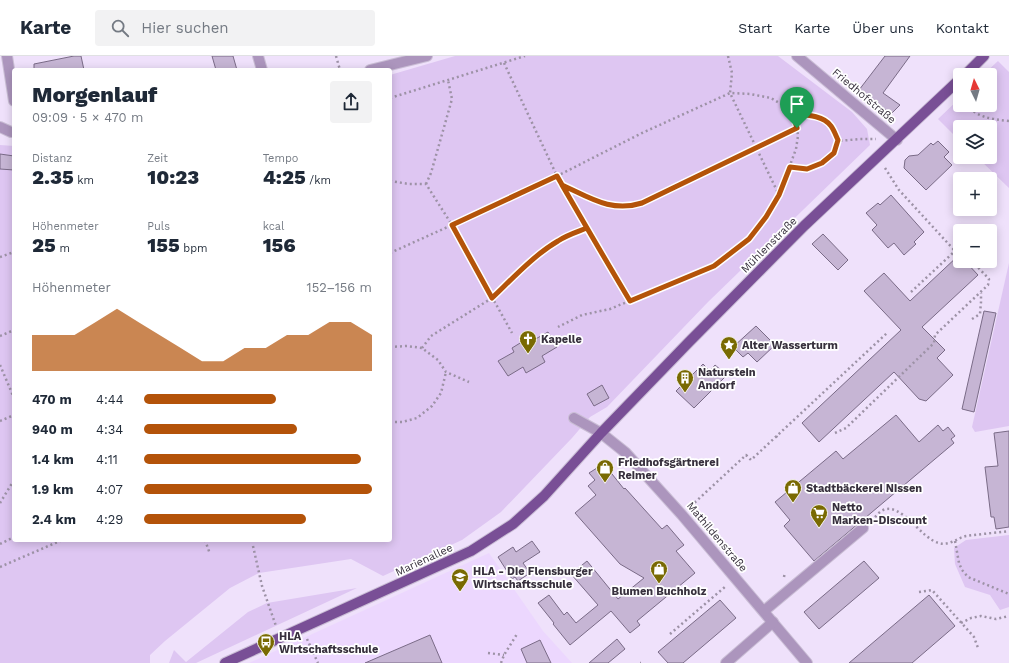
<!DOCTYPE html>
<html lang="de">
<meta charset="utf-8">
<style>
:root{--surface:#fff;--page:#f2f2f3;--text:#1f2937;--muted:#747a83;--line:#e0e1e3;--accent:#b45309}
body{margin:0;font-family:"Work Sans",sans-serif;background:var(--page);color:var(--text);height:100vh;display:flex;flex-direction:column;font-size:15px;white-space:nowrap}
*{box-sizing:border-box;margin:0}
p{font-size:13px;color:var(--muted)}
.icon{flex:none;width:22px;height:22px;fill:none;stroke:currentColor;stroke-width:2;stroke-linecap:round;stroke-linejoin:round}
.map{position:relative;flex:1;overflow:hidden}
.sheet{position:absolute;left:12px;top:12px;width:380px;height:474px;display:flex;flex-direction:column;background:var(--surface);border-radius:4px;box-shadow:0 2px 10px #0003}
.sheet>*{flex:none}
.needle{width:26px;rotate:355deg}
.controls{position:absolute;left:953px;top:12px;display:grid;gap:8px}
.controls a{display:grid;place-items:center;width:44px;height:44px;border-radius:4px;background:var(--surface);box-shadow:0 2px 10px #0003;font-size:20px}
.pin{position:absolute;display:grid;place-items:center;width:34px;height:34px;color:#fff;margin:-41px -17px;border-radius:50% 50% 50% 0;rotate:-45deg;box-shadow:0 0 4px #0007}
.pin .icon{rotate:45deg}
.round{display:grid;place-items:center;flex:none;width:42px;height:42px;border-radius:4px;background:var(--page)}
.headline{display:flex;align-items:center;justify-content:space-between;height:68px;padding:0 20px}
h1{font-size:22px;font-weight:800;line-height:30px}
.stats{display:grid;grid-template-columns:repeat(3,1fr);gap:6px;height:68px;padding:4px 20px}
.stats div{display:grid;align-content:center}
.stats b{font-size:20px;font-weight:800}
.stats small{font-size:11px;font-weight:400}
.stats p{font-size:11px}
.chart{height:112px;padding:8px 20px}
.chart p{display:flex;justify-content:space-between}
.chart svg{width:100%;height:72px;margin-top:4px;fill:var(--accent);opacity:.7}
ul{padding:0 20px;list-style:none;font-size:13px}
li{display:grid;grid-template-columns:64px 48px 1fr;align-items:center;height:30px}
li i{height:10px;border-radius:5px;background:var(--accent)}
header{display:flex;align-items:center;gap:24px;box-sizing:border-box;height:56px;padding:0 20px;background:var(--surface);border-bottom:1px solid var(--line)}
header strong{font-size:19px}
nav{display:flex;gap:22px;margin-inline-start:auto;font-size:14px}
.search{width:280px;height:36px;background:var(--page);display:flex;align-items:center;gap:10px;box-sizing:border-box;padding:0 14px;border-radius:4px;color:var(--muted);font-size:15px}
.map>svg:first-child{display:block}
.built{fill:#ecd7fe}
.green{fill:#dec6f2}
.building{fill:#c6b5d4;stroke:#7a6b87}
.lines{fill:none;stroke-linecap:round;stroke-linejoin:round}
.minor-casing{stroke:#cabed5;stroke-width:12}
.major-casing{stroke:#cabed5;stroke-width:12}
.path{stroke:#9d92a6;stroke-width:2.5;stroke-dasharray:2 3;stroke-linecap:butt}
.minor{stroke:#ac95bd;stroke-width:10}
.major{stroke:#794f96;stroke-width:10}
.route-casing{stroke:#fff;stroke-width:8}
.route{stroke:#b45309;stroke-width:5}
.labels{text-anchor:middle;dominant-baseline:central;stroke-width:3.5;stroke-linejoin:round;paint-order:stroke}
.street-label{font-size:11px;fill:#37303d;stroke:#fff}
.poi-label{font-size:11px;font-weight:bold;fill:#37303d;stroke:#fff;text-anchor:start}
</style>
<header>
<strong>Karte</strong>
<div class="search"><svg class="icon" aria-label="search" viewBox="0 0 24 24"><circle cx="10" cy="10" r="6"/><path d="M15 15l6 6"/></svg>Hier suchen</div>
<nav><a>Start</a><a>Karte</a><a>Über uns</a><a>Kontakt</a></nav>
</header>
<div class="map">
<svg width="1009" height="607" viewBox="0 0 1009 607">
<rect width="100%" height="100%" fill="#efe1fb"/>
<polygon class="built" points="489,497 543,575 572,607 249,607"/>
<g class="green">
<polygon points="455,0 778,0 852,56 867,73 870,89 708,246 607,351 590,361 572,382 501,456 462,484 383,520 351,503 259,517 230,532 165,585 150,599 150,607 0,607 0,89 14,90 14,484 390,484 390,19"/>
<polygon points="998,5 1009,16 1009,132 977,101 990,101 990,71 960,71 960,85 938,63 960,42 960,49 990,49 990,19 983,19"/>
<polygon points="1009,207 1009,370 975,376 972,371"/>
<polygon points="1009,479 1009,551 1000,554 990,539 965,531 955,508 954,492 966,484"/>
<polygon points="357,532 196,607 169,607 174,594 186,606 248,556 267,547"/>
</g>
<g class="building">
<polygon points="74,0 81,0 84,14 34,14 34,8"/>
<polygon points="212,0 233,0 237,14 216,14"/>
<polygon points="885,0 910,0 883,37 900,49 891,58 859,34"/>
<polygon points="938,85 949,96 944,101 952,109 926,134 904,112 905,104 909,100 918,99 931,87 933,89"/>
<polygon points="0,98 14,100 14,114 0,113"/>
<polygon points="891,139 924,176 914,186 916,188 904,199 894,187 888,192 872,174 877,169 866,157 878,147 880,149"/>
<polygon points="823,178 848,204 838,214 812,188"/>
<polygon points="959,199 960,205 965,205 978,219 922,271 945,294 937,302 953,319 926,345 919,343 894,316 819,386 802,367 901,274 864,235 884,217 910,245"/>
<polygon points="984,255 996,257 974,356 962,353"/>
<polygon points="756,270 775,289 757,306 748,297 743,301 733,291"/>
<polygon points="548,276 557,291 542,300 545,306 526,317 523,311 508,320 498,305 514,296 512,292 530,281 532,285"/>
<polygon points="703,308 710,315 715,309 727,319 694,352 676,335"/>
<polygon points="602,329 609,342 594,350 587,338"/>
<polygon points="896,359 919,386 938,369 943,375 948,371 955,380 951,383 954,387 814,505 784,470 790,464 775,446 836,395 843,403"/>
<polygon points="1009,375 1009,471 996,473 994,461 991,461 985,411 998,410 994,377"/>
<polygon points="597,412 608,413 624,433 625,432 662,473 667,469 684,489 676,495 695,517 637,565 640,569 630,577 611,555 570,589 553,568 554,567 538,547 549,539 564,559 567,556 576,567 598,549 571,518 587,505 618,543 644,522 620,508 575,457 596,439 588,430 595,424 589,417"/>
<polygon points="532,485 540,496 523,507 530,517 518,525 515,521 512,523 498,501 513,491 516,496"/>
<polygon points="864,505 879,522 819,573 804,556"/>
<polygon points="929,539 955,570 912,607 849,607"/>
<polygon points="720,544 736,562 683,607 668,607 658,596"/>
<polygon points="430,579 442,607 365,607"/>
<polygon points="617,583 625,593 608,607 589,607"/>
<polygon points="540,584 551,607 527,607 521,593"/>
</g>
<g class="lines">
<g class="minor-casing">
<g id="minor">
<polyline points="7,0 14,45"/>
<polyline points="258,0 262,14"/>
<polyline points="797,0 897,84"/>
<polyline points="370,14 427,0"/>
<polyline points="0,71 11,76 14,76"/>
<polyline points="574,362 601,377 626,397 682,459 807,607"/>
<polyline points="764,555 863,472"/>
<polyline points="726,607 773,566"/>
</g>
</g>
<g class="major-casing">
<g id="major">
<polyline points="965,19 984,0"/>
<polyline points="225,607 471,495 513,468 544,440 601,377 689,286 804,170 960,23"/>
</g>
</g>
<g class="path">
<polyline points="336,0 340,14"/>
<polyline points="728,0 732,17 730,37 779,139"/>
<polyline points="504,7 557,120 630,245"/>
<polyline points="390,42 525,0"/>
<path d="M966,49C979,62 991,63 1009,65"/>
<path d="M793,59C806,59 822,59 831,70C834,73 836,80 838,85L860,83H876"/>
<polyline points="790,111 807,113 822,107 834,97 838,85"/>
<polyline points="885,112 899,134 955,195"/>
<polyline points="390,125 409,128 426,128 452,169 557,120 642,77 730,37 750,38 771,42 789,53 793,59 797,72 798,80 796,93 779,139 766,161 749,183 714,210 610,253 582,259 558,271"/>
<polyline points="426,128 431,117 452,43 448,24"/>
<path d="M562,129C589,141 611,157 642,147L797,72"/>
<polyline points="390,197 452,169 512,277"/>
<polyline points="0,201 14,196"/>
<polyline points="911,236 955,195 960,194"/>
<polyline points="972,263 980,258 981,246 981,237"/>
<polyline points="0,280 14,274"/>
<polyline points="390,291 407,290 422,292 438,304 446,316 469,326"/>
<polyline points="422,292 431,280 492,242 522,214 558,185 587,172"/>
<polyline points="0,309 14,342"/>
<polyline points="0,365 14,359"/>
<polyline points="390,366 402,366 417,362 432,350 441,337 446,316"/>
<polyline points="835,377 846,372 934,287 935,279 988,229 989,223 972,205"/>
<polyline points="776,380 779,384"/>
<polyline points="0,447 14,424"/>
<polyline points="691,450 746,399 751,404 887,277"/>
<path d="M872,465C875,461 879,456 883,454C902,446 921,483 939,487C950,490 957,482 966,480C980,478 995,477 1009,475"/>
<polyline points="205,484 210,498"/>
<polyline points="955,485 959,507 962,514 968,521 1009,538"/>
<polyline points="0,488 14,481"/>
<polyline points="253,490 262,530 276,570"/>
<polyline points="0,511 62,484"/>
<polyline points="784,521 785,516"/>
<polyline points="919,536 932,534 974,581 978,592"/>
<polyline points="961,567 971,562 981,560 996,563 1009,560"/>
<polyline points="670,578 726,530"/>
<polyline points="307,583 318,607"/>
<polyline points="488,597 504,599"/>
<polyline points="501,607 504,599 517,578"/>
<polyline points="640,607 641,607"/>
</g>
<use href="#minor" class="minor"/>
<use href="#major" class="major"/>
</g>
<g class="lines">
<g class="route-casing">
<path id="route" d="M797,72L642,147C611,157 589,141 562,129L587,172C577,176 567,179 558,185C534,199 512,223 492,242L452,169L557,120C581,162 605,203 630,245L714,210L749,183L766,161L779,139L790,111L807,113L822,107L834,97L838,84C836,80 834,74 831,70C823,59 806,59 793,58L797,72"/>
</g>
<use href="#route" class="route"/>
</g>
<defs>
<g id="church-pin" transform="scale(0.9)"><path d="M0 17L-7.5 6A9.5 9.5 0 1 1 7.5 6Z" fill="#796a02" stroke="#fff"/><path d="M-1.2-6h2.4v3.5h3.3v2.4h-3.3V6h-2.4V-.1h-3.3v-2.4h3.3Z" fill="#fff"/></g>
<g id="sight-pin" transform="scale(0.9)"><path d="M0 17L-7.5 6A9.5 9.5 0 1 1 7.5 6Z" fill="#796a02" stroke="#fff"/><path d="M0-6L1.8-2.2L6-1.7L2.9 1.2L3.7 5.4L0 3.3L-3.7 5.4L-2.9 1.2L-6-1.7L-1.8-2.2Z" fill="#fff"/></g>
<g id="building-pin" transform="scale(0.9)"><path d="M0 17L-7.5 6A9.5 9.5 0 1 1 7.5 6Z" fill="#796a02" stroke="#fff"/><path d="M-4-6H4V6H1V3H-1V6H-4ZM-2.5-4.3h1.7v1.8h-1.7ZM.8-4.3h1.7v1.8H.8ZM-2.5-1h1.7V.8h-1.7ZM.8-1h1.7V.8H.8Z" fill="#fff"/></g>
<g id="shop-pin" transform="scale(0.9)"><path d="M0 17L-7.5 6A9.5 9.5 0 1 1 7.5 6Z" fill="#796a02" stroke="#fff"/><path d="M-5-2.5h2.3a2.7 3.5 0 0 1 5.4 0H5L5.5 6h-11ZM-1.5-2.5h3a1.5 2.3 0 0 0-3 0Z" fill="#fff"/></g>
<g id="supermarket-pin" transform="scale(0.9)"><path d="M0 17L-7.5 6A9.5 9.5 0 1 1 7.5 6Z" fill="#796a02" stroke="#fff"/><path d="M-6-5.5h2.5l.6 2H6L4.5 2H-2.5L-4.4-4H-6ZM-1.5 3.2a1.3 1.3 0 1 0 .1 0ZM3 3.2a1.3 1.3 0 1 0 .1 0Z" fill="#fff"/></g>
<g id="school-pin" transform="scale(0.9)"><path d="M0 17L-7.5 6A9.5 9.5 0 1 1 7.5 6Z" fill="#796a02" stroke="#fff"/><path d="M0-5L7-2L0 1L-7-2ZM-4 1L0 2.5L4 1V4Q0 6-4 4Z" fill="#fff"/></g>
<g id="bus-pin" transform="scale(0.9)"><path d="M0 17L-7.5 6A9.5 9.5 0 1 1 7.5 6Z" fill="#796a02" stroke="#fff"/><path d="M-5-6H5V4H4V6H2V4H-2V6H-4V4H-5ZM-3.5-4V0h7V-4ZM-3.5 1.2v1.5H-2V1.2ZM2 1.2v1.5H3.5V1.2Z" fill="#fff"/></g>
</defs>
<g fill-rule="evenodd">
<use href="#church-pin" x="528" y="283"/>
<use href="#sight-pin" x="729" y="289"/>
<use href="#building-pin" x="685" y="322"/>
<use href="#shop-pin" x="605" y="412"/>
<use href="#shop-pin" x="793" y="432"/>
<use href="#supermarket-pin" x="819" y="457"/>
<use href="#shop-pin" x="659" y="513"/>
<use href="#school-pin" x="460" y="521"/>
<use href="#bus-pin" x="266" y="586"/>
</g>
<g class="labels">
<g class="street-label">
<text transform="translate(864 40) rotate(40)">Friedhofstraße</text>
<text transform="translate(769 189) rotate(-45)">Mühlenstraße</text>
<text transform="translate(717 481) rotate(50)">Mathildenstraße</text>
<text transform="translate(424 504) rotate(-25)">Marienallee</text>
</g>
<g class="poi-label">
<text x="541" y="283">Kapelle</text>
<text x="742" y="289">Alter Wasserturm</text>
<text x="698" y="316">Naturstein<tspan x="698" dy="13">Andorf</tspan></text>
<text x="618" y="406">Friedhofsgärtnerei<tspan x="618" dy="13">Reimer</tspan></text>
<text x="806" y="432">Stadtbäckerei Nissen</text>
<text x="832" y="451">Netto<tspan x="832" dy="13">Marken-Discount</tspan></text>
<text x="473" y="515">HLA - Die Flensburger<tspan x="473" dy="13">Wirtschaftsschule</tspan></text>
<text x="659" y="535" text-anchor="middle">Blumen Buchholz</text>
<text x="279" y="580">HLA<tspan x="279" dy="13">Wirtschaftsschule</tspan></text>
</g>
</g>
</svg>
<div class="controls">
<a><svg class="needle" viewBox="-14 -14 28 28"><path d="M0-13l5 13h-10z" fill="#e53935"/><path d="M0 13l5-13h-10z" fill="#747a83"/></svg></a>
<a><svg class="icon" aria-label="layers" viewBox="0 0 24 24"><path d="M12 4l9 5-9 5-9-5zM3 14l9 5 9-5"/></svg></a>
<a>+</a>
<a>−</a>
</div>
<div class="pin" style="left:797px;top:72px;background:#1e9e55"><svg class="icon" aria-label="arrive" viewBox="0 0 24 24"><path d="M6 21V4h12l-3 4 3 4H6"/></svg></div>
<section class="sheet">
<div class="headline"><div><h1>Morgenlauf</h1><p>09:09 · 5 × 470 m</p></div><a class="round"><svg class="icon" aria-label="share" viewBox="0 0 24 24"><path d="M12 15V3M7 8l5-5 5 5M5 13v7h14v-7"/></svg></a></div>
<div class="stats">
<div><p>Distanz</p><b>2.35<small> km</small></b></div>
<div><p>Zeit</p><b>10:23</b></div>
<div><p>Tempo</p><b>4:25<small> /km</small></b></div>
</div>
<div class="stats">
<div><p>Höhenmeter</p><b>25<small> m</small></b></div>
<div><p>Puls</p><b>155<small> bpm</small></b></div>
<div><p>kcal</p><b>156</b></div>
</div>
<div class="chart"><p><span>Höhenmeter</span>152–156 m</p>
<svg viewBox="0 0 160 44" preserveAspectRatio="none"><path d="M0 44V22L10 22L20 22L30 14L40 6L50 14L60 22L70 30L80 38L90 38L100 30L110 30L120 22L130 22L140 14L150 14L160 22V44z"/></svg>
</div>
<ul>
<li><b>470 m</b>4:44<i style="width:58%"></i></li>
<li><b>940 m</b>4:34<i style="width:67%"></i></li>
<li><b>1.4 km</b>4:11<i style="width:95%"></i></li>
<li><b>1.9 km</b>4:07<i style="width:100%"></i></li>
<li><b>2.4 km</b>4:29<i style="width:71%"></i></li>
</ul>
</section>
</div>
